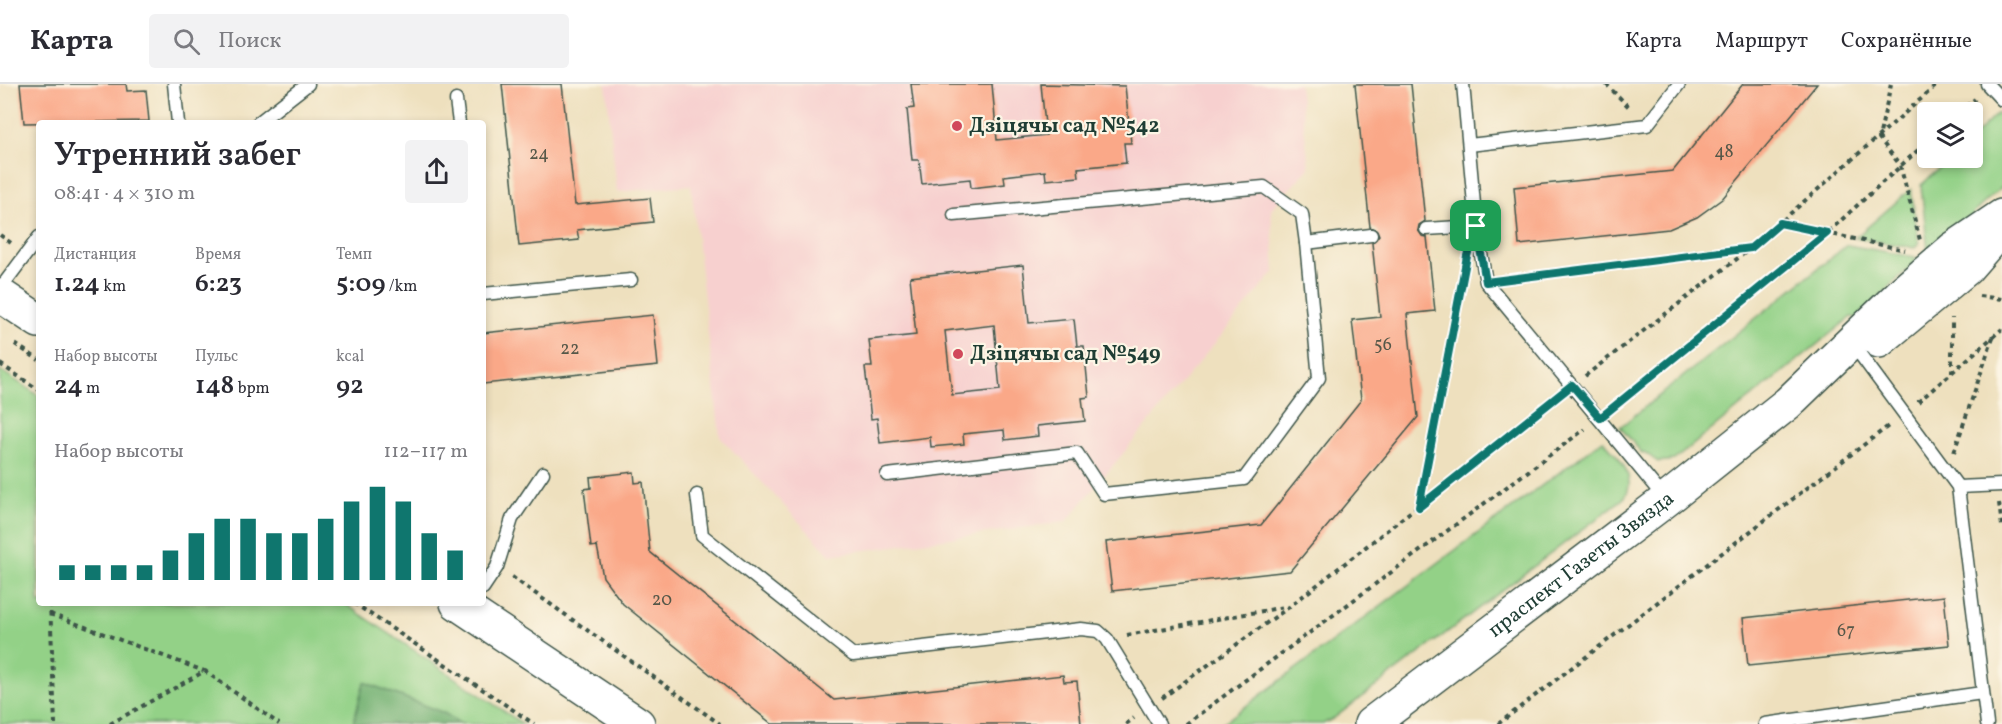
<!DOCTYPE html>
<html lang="ru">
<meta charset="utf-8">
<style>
:root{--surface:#fff;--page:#f2f2f3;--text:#2b2b33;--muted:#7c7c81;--line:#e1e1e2;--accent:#0f766e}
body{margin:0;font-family:Vollkorn,serif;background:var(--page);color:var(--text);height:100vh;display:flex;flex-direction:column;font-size:22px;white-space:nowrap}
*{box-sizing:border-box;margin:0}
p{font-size:20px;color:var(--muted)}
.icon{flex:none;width:33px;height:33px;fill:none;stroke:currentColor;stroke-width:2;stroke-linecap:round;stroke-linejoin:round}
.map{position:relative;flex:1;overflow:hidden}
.side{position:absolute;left:36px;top:36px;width:450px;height:486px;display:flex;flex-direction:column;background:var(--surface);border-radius:6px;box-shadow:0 3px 9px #0003}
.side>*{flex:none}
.fabs{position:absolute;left:1917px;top:18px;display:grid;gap:12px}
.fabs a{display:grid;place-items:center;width:66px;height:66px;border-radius:6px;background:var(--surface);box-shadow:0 3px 9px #0003;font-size:30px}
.pin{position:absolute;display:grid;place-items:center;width:51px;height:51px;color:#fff;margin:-26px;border-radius:12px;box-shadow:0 3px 9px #0006}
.round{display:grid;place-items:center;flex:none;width:63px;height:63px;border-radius:6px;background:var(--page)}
.summary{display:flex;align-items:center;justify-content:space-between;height:102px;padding:0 18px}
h1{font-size:33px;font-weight:600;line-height:45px}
.stats{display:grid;grid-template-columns:repeat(3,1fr);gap:9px;height:102px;padding:6px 18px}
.stats div{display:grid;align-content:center}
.stats b{font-size:26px;font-weight:600}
.stats small{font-size:16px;font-weight:400}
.stats p{font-size:16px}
.chart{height:168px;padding:12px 18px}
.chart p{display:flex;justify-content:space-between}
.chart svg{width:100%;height:108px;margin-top:6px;stroke:var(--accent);stroke-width:6}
header{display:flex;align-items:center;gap:36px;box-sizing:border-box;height:84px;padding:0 30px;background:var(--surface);border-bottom:2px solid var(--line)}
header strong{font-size:28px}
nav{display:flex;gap:33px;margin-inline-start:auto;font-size:21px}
.search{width:420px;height:54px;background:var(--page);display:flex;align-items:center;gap:15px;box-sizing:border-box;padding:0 21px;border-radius:6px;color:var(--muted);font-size:22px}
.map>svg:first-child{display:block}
.built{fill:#f7d0cf}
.green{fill:#93d187;stroke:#59875e;stroke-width:1.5}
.forest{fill:#76b374;stroke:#4a7854;stroke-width:1.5}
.building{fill:#faa888;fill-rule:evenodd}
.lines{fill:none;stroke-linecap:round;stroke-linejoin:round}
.lane-casing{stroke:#3e5549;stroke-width:15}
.secondary-casing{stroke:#3e5549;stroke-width:36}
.path{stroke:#3e5549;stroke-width:4;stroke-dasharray:4.5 4.5;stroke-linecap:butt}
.lane{stroke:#fff;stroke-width:12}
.secondary{stroke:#fff;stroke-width:33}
.route-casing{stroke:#fff;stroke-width:12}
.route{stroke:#0f766e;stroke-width:8}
.poi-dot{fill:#d1495b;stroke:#fcf5e5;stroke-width:2}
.labels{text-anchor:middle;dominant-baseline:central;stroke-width:4.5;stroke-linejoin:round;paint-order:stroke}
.number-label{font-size:18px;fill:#565849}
.poi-label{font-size:21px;font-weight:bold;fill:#1f3d34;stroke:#fcf5e5;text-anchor:start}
.street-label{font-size:21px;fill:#1f3d34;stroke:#fcf5e5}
</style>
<header>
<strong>Карта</strong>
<div class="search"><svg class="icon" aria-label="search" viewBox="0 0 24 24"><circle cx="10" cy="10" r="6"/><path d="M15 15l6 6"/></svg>Поиск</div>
<nav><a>Карта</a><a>Маршрут</a><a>Сохранённые</a></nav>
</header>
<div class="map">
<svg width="2002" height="640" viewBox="0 0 2002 640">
<rect width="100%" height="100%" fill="#fcf5e5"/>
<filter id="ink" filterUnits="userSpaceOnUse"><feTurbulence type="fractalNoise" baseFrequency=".0167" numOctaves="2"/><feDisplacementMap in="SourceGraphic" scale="12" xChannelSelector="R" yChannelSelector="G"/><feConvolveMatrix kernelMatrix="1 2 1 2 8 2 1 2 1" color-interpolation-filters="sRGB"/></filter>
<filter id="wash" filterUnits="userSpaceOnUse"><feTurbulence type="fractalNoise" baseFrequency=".008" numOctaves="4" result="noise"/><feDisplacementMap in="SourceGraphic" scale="24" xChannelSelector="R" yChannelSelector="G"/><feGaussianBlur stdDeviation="1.35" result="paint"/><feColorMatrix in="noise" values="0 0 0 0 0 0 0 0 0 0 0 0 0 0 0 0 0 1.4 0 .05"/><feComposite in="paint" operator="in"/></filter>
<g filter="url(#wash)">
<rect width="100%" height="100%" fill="#eee0be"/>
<polygon class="built" points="606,0 1299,0 1309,84 1271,125 1275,187 1066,438 830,471 720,353 691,101 617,108"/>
<g class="green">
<polygon points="1998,29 2002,33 2002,103 1973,129 1973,133 1928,167 1921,101 1951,74 1972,74 1973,53"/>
<polygon points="1911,105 1919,160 1915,164 1855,154"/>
<polygon points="1847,161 1915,173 1917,176 1858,234 1851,233 1674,376 1658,378 1644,368 1642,369 1620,343"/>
<polygon points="0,286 39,312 39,519 344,519 523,640 0,640"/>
<path d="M1603,356C1617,372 1639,392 1624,414L1334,634L1323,640H1222Z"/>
</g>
<polygon class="forest" points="364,598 444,629 461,640 353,640"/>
<g id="blocks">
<g class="building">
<polygon points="20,0 126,0 127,7 146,6 149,37 24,39"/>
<polygon points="502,0 562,0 575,121 650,114 653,138 577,146 579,156 519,162"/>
<polygon points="911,0 992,0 997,56 1046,51 1041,0 1125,2 1131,59 1124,59 1126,79 1078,84 1079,93 1046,96 1045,87 1004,92 1005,100 971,104 970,95 922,100 919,76 912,76 907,25 914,24"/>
<polygon points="1355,0 1411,0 1425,137 1419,141 1418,146 1422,152 1427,153 1435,227 1407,230 1418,333 1290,487 1112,507 1106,458 1261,441 1361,316 1352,236 1380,233 1372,159 1379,151 1377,146 1370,143"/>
<polygon points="1743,0 1817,0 1722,115 1697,133 1669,145 1519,161 1514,103 1673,87"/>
<path d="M1023,181L1029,239L1074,235L1077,262H1084L1089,313L1082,314L1085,337L1037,342L1038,352L1005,356L1004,346L963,350L964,360L931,363L930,353L880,359L877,334L871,335L865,283H872L869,256L916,251L910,193ZM994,241L1000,306L952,311L945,247Z"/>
<polygon points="653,231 658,282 483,300 483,249"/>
<polygon points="634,388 635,399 643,398 650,468 834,616 1063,591 1064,598 1077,597 1081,640 772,640 623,520 603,493 597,462 591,463 584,405 591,404 590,393"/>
<polygon points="1944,512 1949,561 1748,582 1743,534"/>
</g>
</g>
</g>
<g filter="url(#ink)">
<use href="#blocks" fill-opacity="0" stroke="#3e5549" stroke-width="1.5"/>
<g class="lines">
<g class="lane-casing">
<g id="lane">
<polyline points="174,0 178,39"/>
<polyline points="1463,0 1476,142 1486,198 1666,416"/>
<polyline points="1987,0 2002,16"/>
<polyline points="456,16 459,39"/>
<polyline points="258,39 308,0"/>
<polyline points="1469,61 1647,41 1679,0"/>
<polyline points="954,131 1264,103 1302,130 1306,159 1371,151"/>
<polyline points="1426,145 1476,142"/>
<polyline points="0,205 39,153"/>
<polyline points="483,210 631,196"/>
<polyline points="1851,258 1958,403 1987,640"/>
<polyline points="887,391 1077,369 1104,410 1244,395 1319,294 1306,159"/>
<polyline points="1958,403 2002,401"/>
<polyline points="697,411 702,451 853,571 1081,545 1098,547 1107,555 1159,640"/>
<polyline points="483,504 497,483 512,435 543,389"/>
<polyline points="1765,640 1982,609"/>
</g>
</g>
<g class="secondary-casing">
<g id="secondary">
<polyline points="0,211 39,237"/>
<polyline points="1879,257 1966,185 2000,146"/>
<polyline points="457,519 638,640"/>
<path id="s1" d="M1371,640L1666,416L1788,319L1904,207L1953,165L2002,132"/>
</g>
</g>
<g class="path">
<polyline points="1606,0 1631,25"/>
<polyline points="1891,0 1879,54 1900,81 1920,156"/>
<polyline points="1959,28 1975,15"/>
<polyline points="1781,139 1905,166"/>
<polyline points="0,151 11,159"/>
<polyline points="1508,195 1750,164"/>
<polyline points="1979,212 2002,215"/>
<polyline points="15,260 39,276"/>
<polyline points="0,280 39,306"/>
<polyline points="1952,289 1952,234"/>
<polyline points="1585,292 1751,164 1938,0"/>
<polyline points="1918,318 2002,245"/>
<polyline points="1612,324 1827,149 1928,57"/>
<polyline points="1954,368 1993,253"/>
<polyline points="1999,419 2002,442"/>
<polyline points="1419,422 1464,188"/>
<polyline points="512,493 720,640"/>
<polyline points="50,519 55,640"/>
<polyline points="354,519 534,640"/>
<polyline points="50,530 204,587"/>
<polyline points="1127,551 1285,523"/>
<polyline points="1162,614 1289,523 1557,313"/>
<polyline points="110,640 205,587 279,640"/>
<polyline points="1126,640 1134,634"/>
<polyline points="1186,640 1585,345"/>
<polyline points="1498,640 1891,340"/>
</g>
<use href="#lane" class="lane"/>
<use href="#secondary" class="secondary"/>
</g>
</g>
<g class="lines" filter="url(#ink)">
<g class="route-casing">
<polygon id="route" points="1780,139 1827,149 1600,334 1572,301 1419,423 1467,172 1476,142 1486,198 1751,164"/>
</g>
<use href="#route" class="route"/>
</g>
<g class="poi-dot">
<circle cx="957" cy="42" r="6"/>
<circle cx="958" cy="270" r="6"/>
</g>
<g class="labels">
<g class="number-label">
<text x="1724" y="68">48</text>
<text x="539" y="70">24</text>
<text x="1383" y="261">56</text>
<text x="570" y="265">22</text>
<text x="662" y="516">20</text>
<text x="1846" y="547">67</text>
</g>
<g class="poi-label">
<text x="969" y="42">Дзіцячы сад №542</text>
<text x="970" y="270">Дзіцячы сад №549</text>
</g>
<g class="street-label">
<text stroke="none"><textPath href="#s1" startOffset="264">праспект Газеты Звязда</textPath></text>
</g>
</g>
</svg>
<div class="fabs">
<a><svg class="icon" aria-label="layers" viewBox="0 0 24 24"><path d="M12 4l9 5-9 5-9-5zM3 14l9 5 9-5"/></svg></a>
</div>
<div class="pin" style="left:1476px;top:142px;background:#1e9e55"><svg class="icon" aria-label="arrive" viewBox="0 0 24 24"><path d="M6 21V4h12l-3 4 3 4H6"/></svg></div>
<section class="side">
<div class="summary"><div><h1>Утренний забег</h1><p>08:41 · 4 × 310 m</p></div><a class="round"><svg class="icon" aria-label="share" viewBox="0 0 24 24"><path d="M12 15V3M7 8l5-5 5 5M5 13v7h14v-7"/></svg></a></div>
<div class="stats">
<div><p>Дистанция</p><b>1.24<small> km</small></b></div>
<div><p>Время</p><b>6:23</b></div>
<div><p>Темп</p><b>5:09<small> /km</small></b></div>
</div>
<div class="stats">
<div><p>Набор высоты</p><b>24<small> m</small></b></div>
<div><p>Пульс</p><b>148<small> bpm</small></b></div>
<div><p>kcal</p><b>92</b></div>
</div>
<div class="chart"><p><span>Набор высоты</span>112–117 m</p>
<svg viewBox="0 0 160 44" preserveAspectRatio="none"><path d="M5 44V38M15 44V38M25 44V38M35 44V38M45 44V32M55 44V25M65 44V19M75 44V19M85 44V25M95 44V25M105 44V19M115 44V12M125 44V6M135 44V12M145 44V25M155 44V32"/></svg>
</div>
</section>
</div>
